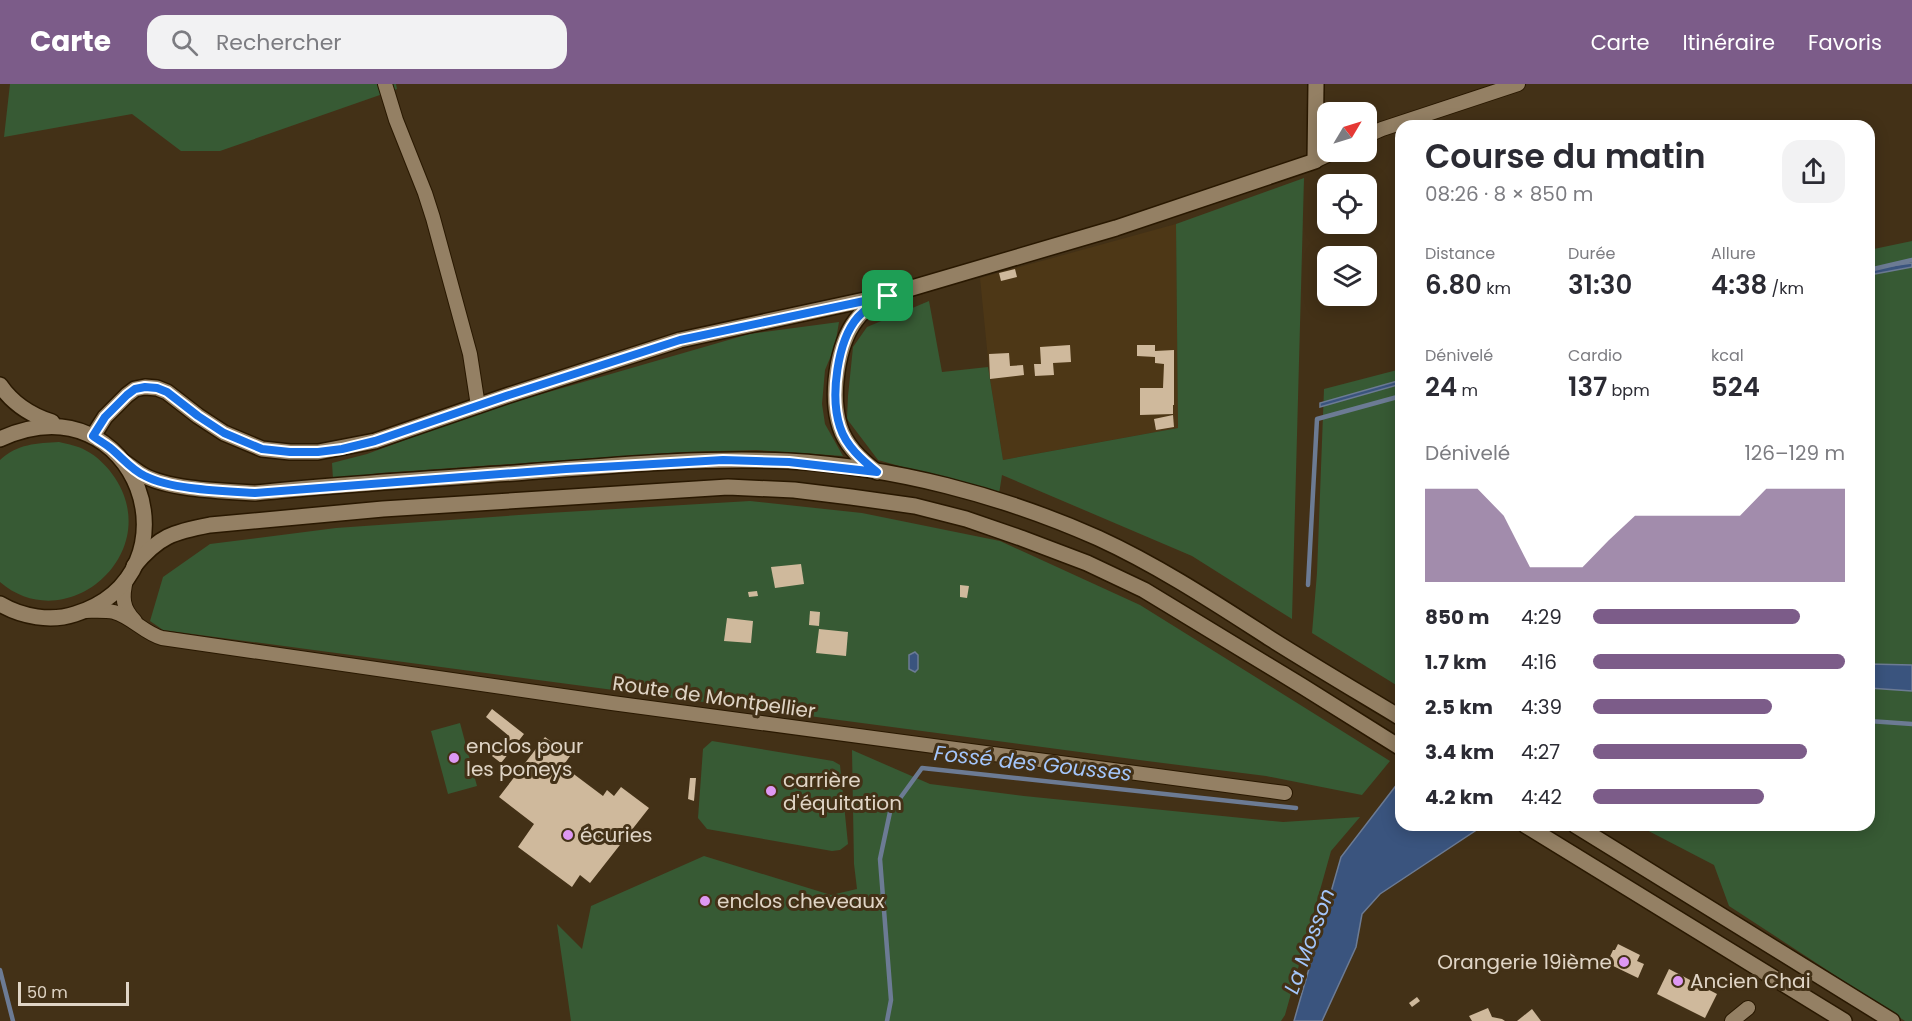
<!DOCTYPE html>
<html lang="fr">
<meta charset="utf-8">
<style>
:root{--surface:#fff;--page:#f2f2f3;--text:#2b2b33;--muted:#7c7c81;--accent:#7c5c89}
body{margin:0;font-family:Poppins,sans-serif;background:var(--page);color:var(--text);height:100vh;display:flex;flex-direction:column;font-size:22px;white-space:nowrap}
*{box-sizing:border-box;margin:0}
p{font-size:20px;color:var(--muted)}
.icon{flex:none;width:33px;height:33px;fill:none;stroke:currentColor;stroke-width:2;stroke-linecap:round;stroke-linejoin:round}
.map{position:relative;flex:1;overflow:hidden}
.side{position:absolute;left:1395px;top:36px;width:480px;height:711px;display:flex;flex-direction:column;background:var(--surface);border-radius:18px;box-shadow:0 3px 15px #0003}
.side>*{flex:none}
.needle{width:39px;rotate:52deg}
.controls{position:absolute;left:1317px;top:18px;display:grid;gap:12px}
.controls a{display:grid;place-items:center;width:60px;height:60px;border-radius:12px;background:var(--surface);box-shadow:0 3px 15px #0003;font-size:30px}
.scale{position:absolute;left:18px;bottom:15px;width:111px;box-sizing:border-box;padding-left:6px;border:3px solid #e0d5c6;border-top:0;font-size:16px;line-height:21px;white-space:nowrap;color:#e0d5c6;-webkit-text-stroke:4px #433117;paint-order:stroke}
.pin{position:absolute;display:grid;place-items:center;width:51px;height:51px;color:#fff;margin:-26px;border-radius:12px;box-shadow:0 3px 9px #0006}
.round{display:grid;place-items:center;flex:none;width:63px;height:63px;border-radius:18px;background:var(--page)}
.headline{display:flex;align-items:center;justify-content:space-between;height:102px;padding:0 30px}
h1{font-size:33px;font-weight:600;line-height:45px}
.metrics{display:grid;grid-template-columns:repeat(3,1fr);gap:9px;height:102px;padding:6px 30px}
.metrics div{display:grid;align-content:center}
.metrics b{font-size:26px;font-weight:600}
.metrics small{font-size:16px;font-weight:400}
.metrics p{font-size:16px}
.chart{height:168px;padding:12px 30px}
.chart p{display:flex;justify-content:space-between}
.chart svg{width:100%;height:108px;margin-top:6px;fill:var(--accent);opacity:.7}
ul{padding:0 30px;list-style:none;font-size:20px}
li{display:grid;grid-template-columns:96px 72px 1fr;align-items:center;height:45px}
li i{height:15px;border-radius:8px;background:var(--accent)}
header{display:flex;align-items:center;gap:36px;box-sizing:border-box;height:84px;padding:0 30px;background:var(--accent);color:#fff}
header strong{font-size:28px}
nav{display:flex;gap:33px;margin-inline-start:auto;font-size:21px}
.search{width:420px;height:54px;background:var(--page);display:flex;align-items:center;gap:15px;box-sizing:border-box;padding:0 21px;border-radius:18px;color:var(--muted);font-size:22px}
.map>svg:first-child{display:block}
.built{fill:#4d3716}
.green{fill:#375a34}
.water{fill:#3a547e;stroke:#6c7b94;stroke-width:1.5}
.lines{fill:none;stroke-linecap:round;stroke-linejoin:round}
.stream{stroke:#6c7b94;stroke-width:4.5}
.building{fill:#cfb99c}
.minor-casing{stroke:#291801;stroke-width:16}
.tertiary-casing{stroke:#291801;stroke-width:18}
.secondary-casing{stroke:#291801;stroke-width:18}
.minor{stroke:#948064;stroke-width:14}
.tertiary{stroke:#948064;stroke-width:15}
.secondary{stroke:#948064;stroke-width:15}
.route-casing{stroke:#fff;stroke-width:12}
.route{stroke:#1a73e8;stroke-width:8}
.poi-dot{fill:#de98f3;stroke:#433117;stroke-width:2}
.labels{text-anchor:middle;dominant-baseline:central;stroke-width:6;stroke-linejoin:round;paint-order:stroke}
.street-label{font-size:20px;fill:#e0d5c6;stroke:#433117}
.poi-label{font-size:20px;fill:#e0d5c6;stroke:#433117;text-anchor:start}
.water-label{font-size:21px;font-style:italic;fill:#a4c6fb;stroke:#433117}
</style>
<header>
<strong>Carte</strong>
<div class="search"><svg class="icon" aria-label="search" viewBox="0 0 24 24"><circle cx="10" cy="10" r="6"/><path d="M15 15l6 6"/></svg>Rechercher</div>
<nav><a>Carte</a><a>Itinéraire</a><a>Favoris</a></nav>
</header>
<div class="map">
<svg width="1912" height="937" viewBox="0 0 1912 937">
<rect width="100%" height="100%" fill="#433117"/>
<polygon class="built" points="1176,140 1178,344 1003,376 990,295 980,194"/>
<g class="green">
<polygon points="10,0 396,0 397,5 220,67 181,67 132,30 4,53"/>
<polygon points="1304,94 1292,535 1192,472 1002,391 999,410 878,376 847,335 848,312 853,263 867,243 929,217 942,288 988,283 1003,376 1178,344 1176,140"/>
<polygon points="1912,157 1912,937 1905,937 1729,822 1714,781 1637,741 1869,741 1869,166"/>
<polygon points="839,238 835,262 825,286 822,320 825,340 843,372 756,366 683,368 381,389 333,395 332,379 367,370 486,326 749,250"/>
<polygon points="1401,285 1401,604 1312,549 1317,489 1324,305"/>
<path d="M59,358C67,360 78,362 85,366C97,372 108,383 115,394C165,470 66,555 0,498V376C17,360 37,359 59,358Z"/>
<polygon points="750,417 862,429 1000,457 1140,521 1390,677 1362,711 1266,692 1147,677 163,546 150,537 163,493 210,460 336,444 548,429"/>
<polygon points="460,639 477,702 448,710 431,647"/>
<polygon points="712,657 833,677 840,681 848,760 840,766 832,767 707,745 698,734 703,665"/>
<polygon points="852,666 930,700 1024,712 1283,738 1360,733 1331,767 1285,931 1281,937 571,937 557,840 582,865 591,822 704,772 831,811 857,805 854,780"/>
</g>
<g class="water">
<polygon points="1912,179 1912,183 1869,191 1869,185"/>
<polygon points="1401,296 1401,300 1320,323 1320,319"/>
<polygon points="915,568 918,571 918,585 915,588 909,585 909,571"/>
<polygon points="1869,580 1912,581 1912,607 1869,604"/>
<polygon points="1401,695 1401,741 1484,741 1380,810 1362,830 1356,863 1322,937 1294,937 1341,773"/>
</g>
<g class="lines">
<g class="stream">
<polyline points="1869,186 1912,176"/>
<polyline points="1308,501 1317,335 1401,312"/>
<polyline points="1869,637 1912,640"/>
<polyline points="0,886 13,937"/>
<polyline points="887,937 891,916 880,775 890,728 922,684 1296,724"/>
</g>
</g>
<g class="building">
<polygon points="1015,185 1017,193 1001,197 999,189"/>
<polygon points="1070,261 1071,278 1053,279 1054,291 1035,292 1034,280 1041,280 1040,263"/>
<polygon points="1137,261 1155,261 1155,267 1174,266 1174,321 1173,321 1173,330 1140,331 1140,304 1163,304 1164,280 1155,279 1155,273 1137,272"/>
<polygon points="1009,269 1010,282 1023,281 1024,291 990,295 989,270"/>
<polygon points="1173,331 1174,343 1156,346 1154,335"/>
<polygon points="801,480 804,500 775,504 771,483"/>
<polygon points="960,501 969,502 967,514 960,513"/>
<polygon points="757,507 758,512 749,513 748,508"/>
<polygon points="810,527 820,528 819,542 809,541"/>
<polygon points="727,534 753,537 751,559 724,557"/>
<polygon points="819,545 848,548 846,572 816,569"/>
<polygon points="492,625 524,650 501,679 492,672 509,652 486,633"/>
<polygon points="545,653 570,672 563,682 603,712 607,706 614,712 621,703 649,724 590,799 580,791 572,803 518,763 534,740 499,713"/>
<polygon points="690,694 696,694 694,717 688,715"/>
<polygon points="1618,860 1640,871 1637,877 1644,880 1638,894 1607,879 1613,866 1615,866"/>
<polygon points="1669,885 1717,910 1705,934 1657,910"/>
<polygon points="1417,913 1420,917 1412,923 1409,919"/>
<polygon points="1488,924 1492,933 1502,935 1505,937 1472,937 1469,932"/>
<polygon points="1532,925 1541,937 1517,937"/>
</g>
<g class="lines">
<g class="minor-casing">
<g id="minor">
<polyline points="385,0 396,36 425,109 433,134 470,270 478,322"/>
<polyline points="1366,52 1382,45 1518,0"/>
<polyline points="1315,77 1334,68"/>
<path d="M126,496C122,513 122,524 135,537"/>
<path d="M84,527C94,527 104,526 114,528C132,533 144,549 162,554L612,619L1285,709"/>
<polyline points="1732,937 1748,924"/>
</g>
</g>
<g class="tertiary-casing">
<g id="tertiary">
<polyline points="93,352 105,333 127,311 135,305 145,303 157,304 167,308 198,332 224,349 262,365 290,368 318,368 375,357 506,312 680,256 888,211 1116,144 1315,77 1316,0"/>
<path d="M877,388C862,377 846,362 840,343C830,312 837,261 856,236C862,227 872,221 881,216"/>
</g>
</g>
<g class="secondary-casing">
<g id="secondary">
<path d="M0,301C13,320 30,331 52,338"/>
<path d="M0,355C138,292 204,490 75,530C51,538 22,533 0,520"/>
<path d="M124,378C130,382 137,388 143,391C170,406 224,407 255,409C341,400 428,395 515,389C605,382 697,373 788,377C894,383 1001,411 1098,454C1159,482 1215,519 1271,555C1314,582 1358,608 1401,634"/>
<path d="M134,482C159,452 173,448 210,441L383,425L728,403L794,406L851,413L915,422L966,435L1021,454L1087,479L1144,506L1302,602L1401,664"/>
<polyline points="1525,741 1844,937"/>
<polyline points="1575,741 1892,937"/>
</g>
</g>
<use href="#minor" class="minor"/>
<use href="#tertiary" class="tertiary"/>
<use href="#secondary" class="secondary"/>
</g>
<g class="lines">
<g class="route-casing">
<path id="route" d="M888,212C877,218 867,223 858,233C837,257 830,313 840,343C846,362 862,376 877,388L789,378L723,376L566,385L255,409C224,407 172,406 145,392C130,385 121,372 109,363C104,359 98,356 93,352L105,333L127,311L135,305L145,303L157,304L167,308L198,332L224,349L262,365L290,368H318L342,365L375,357L506,312L680,256Z"/>
</g>
<use href="#route" class="route"/>
</g>
<g class="poi-dot">
<circle cx="454" cy="674" r="6"/>
<circle cx="771" cy="707" r="6"/>
<circle cx="568" cy="751" r="6"/>
<circle cx="705" cy="817" r="6"/>
<circle cx="1624" cy="878" r="6"/>
<circle cx="1678" cy="897" r="6"/>
</g>
<g class="labels">
<g class="street-label">
<text transform="translate(714 613) rotate(8)">Route de Montpellier</text>
</g>
<g class="poi-label">
<text x="466" y="662">enclos pour<tspan x="466" dy="23">les poneys</tspan></text>
<text x="783" y="696">carrière<tspan x="783" dy="23">d'équitation</tspan></text>
<text x="580" y="751">écuries</text>
<text x="717" y="817">enclos cheveaux</text>
<text x="1612" y="878" text-anchor="end">Orangerie 19ième</text>
<text x="1690" y="897">Ancien Chai</text>
</g>
<g class="water-label">
<text transform="translate(1033 679) rotate(6)">Fossé des Gousses</text>
<text transform="translate(1309 857) rotate(-70)">La Mosson</text>
</g>
</g>
</svg>
<div class="controls">
<a><svg class="needle" viewBox="-14 -14 28 28"><path d="M0-13l5 13h-10z" fill="#e53935"/><path d="M0 13l5-13h-10z" fill="#7c7c81"/></svg></a>
<a><svg class="icon" aria-label="locate" viewBox="0 0 24 24"><circle cx="12" cy="12" r="6"/><path d="M12 2v4M12 18v4M2 12h4M18 12h4"/></svg></a>
<a><svg class="icon" aria-label="layers" viewBox="0 0 24 24"><path d="M12 4l9 5-9 5-9-5zM3 14l9 5 9-5"/></svg></a>
</div>
<div class="scale">50 m</div>
<div class="pin" style="left:888px;top:212px;background:#1e9e55"><svg class="icon" aria-label="arrive" viewBox="0 0 24 24"><path d="M6 21V4h12l-3 4 3 4H6"/></svg></div>
<section class="side">
<div class="headline"><div><h1>Course du matin</h1><p>08:26 · 8 × 850 m</p></div><a class="round"><svg class="icon" aria-label="share" viewBox="0 0 24 24"><path d="M12 15V3M7 8l5-5 5 5M5 13v7h14v-7"/></svg></a></div>
<div class="metrics">
<div><p>Distance</p><b>6.80<small> km</small></b></div>
<div><p>Durée</p><b>31:30</b></div>
<div><p>Allure</p><b>4:38<small> /km</small></b></div>
</div>
<div class="metrics">
<div><p>Dénivelé</p><b>24<small> m</small></b></div>
<div><p>Cardio</p><b>137<small> bpm</small></b></div>
<div><p>kcal</p><b>524</b></div>
</div>
<div class="chart"><p><span>Dénivelé</span>126–129 m</p>
<svg viewBox="0 0 160 44" preserveAspectRatio="none"><path d="M0 44V6L10 6L20 6L30 17L40 38L50 38L60 38L70 27L80 17L90 17L100 17L110 17L120 17L130 6L140 6L150 6L160 6V44z"/></svg>
</div>
<ul>
<li><b>850 m</b>4:29<i style="width:82%"></i></li>
<li><b>1.7 km</b>4:16<i style="width:100%"></i></li>
<li><b>2.5 km</b>4:39<i style="width:71%"></i></li>
<li><b>3.4 km</b>4:27<i style="width:85%"></i></li>
<li><b>4.2 km</b>4:42<i style="width:68%"></i></li>
</ul>
</section>
</div>
